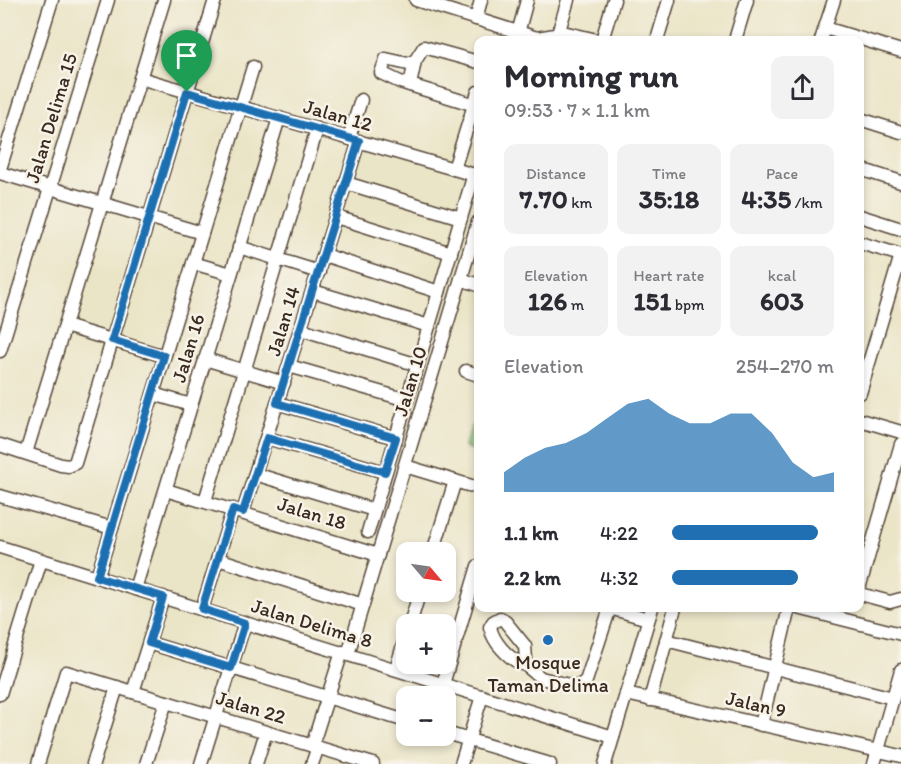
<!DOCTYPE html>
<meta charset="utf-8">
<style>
:root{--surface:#fff;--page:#f2f2f3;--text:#2b2b33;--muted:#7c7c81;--accent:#1f6fb2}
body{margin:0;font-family:Itim,sans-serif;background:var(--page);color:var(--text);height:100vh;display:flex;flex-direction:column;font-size:22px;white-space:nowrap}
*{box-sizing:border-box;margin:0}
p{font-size:20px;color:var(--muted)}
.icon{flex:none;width:33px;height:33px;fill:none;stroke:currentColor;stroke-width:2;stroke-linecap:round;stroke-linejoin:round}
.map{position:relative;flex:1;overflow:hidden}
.drawer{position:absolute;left:474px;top:36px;width:390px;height:576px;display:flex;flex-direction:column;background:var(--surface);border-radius:12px;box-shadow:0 3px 9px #0003}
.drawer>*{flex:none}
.needle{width:39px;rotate:119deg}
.buttons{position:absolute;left:396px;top:542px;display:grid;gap:12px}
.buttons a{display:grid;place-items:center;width:60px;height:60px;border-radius:12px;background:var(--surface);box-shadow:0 3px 9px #0003;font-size:30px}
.pin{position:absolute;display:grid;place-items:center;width:51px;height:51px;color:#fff;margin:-62px -26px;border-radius:50% 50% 50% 0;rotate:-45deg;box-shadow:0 0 6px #0007}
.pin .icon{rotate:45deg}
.round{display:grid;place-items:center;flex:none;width:63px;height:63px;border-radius:12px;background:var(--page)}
.overview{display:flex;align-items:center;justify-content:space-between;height:102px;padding:0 30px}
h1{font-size:33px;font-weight:700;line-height:45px}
.metrics{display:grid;grid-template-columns:repeat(3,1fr);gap:9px;height:102px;padding:6px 30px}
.metrics div{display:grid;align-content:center;border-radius:12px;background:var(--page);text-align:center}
.metrics b{font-size:26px;font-weight:700}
.metrics small{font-size:16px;font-weight:400}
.metrics p{font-size:16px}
.chart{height:168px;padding:12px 30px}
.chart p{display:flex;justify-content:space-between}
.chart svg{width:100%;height:108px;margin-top:6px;fill:var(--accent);opacity:.7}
ul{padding:0 30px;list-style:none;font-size:20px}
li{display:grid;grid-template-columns:96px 72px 1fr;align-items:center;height:45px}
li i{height:15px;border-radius:8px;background:var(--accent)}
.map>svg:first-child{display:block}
.pitch{fill:#87c57c;stroke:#61784d;stroke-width:1.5}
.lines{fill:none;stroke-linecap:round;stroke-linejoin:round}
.minor-casing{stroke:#554638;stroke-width:15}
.minor{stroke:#fff;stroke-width:12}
.route-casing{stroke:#fff;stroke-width:12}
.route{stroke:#1f6fb2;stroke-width:8}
.poi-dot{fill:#1f6fb2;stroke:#f7f3e8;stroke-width:2}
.labels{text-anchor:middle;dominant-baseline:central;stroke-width:5;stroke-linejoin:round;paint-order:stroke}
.street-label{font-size:20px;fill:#3b2a1e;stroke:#f7f3e8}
.poi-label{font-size:20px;fill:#3b2a1e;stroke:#f7f3e8}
</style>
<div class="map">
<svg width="901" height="764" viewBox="0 0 901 764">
<rect width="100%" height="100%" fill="#f7f3e8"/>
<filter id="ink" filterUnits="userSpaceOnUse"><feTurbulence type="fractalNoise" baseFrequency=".0167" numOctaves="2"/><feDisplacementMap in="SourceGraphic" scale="12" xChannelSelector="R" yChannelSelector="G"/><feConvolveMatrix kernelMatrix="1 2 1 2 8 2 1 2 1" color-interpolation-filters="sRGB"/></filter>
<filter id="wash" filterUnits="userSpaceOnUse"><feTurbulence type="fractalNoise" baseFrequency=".008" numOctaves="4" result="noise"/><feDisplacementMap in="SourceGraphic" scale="24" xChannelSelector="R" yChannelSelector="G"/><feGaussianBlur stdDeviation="1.35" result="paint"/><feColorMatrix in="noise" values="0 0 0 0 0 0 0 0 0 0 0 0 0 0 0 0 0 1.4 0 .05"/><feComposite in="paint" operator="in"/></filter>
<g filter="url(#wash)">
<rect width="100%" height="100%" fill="#ebe5c8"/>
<polygon class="pitch" points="477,414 478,415 478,452 464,447"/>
</g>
<g filter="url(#ink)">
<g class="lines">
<g class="minor-casing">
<g id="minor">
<polyline points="416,0 537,38 567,33 597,40"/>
<polyline points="476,19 481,0"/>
<polyline points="825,28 901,51"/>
<polyline points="518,33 527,0"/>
<polyline points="558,34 568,0"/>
<polyline points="602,40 614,0"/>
<polyline points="657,40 669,0"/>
<polyline points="735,40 747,0"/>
<polyline points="821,40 834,0"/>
<polyline points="415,61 408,64 386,59 381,73 400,82 475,105"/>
<polyline points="140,78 478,176"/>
<polyline points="410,85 415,61 424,47 478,62"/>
<polyline points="860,119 901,132"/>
<polyline points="349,138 361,100"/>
<polyline points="0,169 52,0"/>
<polyline points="454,169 478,92"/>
<polyline points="860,169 901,182"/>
<polyline points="0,173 202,233"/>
<polyline points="346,183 461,218"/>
<polyline points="860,216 901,229"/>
<polyline points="336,217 451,253"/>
<polyline points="860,243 901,255"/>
<polyline points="239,247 319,272"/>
<polyline points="324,255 439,292"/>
<polyline points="193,263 231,274"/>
<polyline points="461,279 478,285"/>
<polyline points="313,291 429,326"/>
<polyline points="65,326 164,356"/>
<polyline points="301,329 418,365"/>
<polyline points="0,351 108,0"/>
<polyline points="205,359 284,383"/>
<polyline points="289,366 407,400"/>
<polyline points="466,371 478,375"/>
<polyline points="860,393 901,255"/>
<polyline points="153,394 191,405"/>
<polyline points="277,403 396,438"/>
<polyline points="860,420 901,432"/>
<polyline points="267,438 385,472"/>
<polyline points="0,445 61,465 69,466 75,463 215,0"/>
<polyline points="26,453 164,0"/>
<polyline points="405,466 478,488"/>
<polyline points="255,474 374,510"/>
<polyline points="166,490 378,555"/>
<polyline points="0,496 112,528"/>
<polyline points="205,501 317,129"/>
<polyline points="243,512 359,141"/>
<polyline points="368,532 474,174"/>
<polyline points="0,547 613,737"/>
<polyline points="433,552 455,481"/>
<polyline points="218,559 363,605"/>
<polyline points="97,577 253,67"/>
<polyline points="860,585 901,444"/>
<polyline points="135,589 279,118"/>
<polyline points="860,594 890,602 901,599"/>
<polyline points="610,608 648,619"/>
<polyline points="798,608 901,634"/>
<polyline points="202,609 233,509"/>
<path d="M500,618L504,620L525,646L526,660L522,664C508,658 493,642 490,627L493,622Z"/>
<polyline points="410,624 420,591"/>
<polyline points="666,640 893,698"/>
<polyline points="149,643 406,721"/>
<polyline points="348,654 478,222"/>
<polyline points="523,663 541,678 577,687 586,681 610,608"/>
<polyline points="396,669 406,635"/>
<polyline points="443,684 478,566"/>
<polyline points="133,692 163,597"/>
<polyline points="0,694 41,560"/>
<polyline points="626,694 901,756"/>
<polyline points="650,700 675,608"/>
<polyline points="761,725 789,608"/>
<polyline points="446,733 550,764"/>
<polyline points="312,746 342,652"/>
<polyline points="38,764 66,672 373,764"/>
<polyline points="93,764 117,687"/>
<polyline points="146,764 166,702"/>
<polyline points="201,764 245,623"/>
<polyline points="256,764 266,732"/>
<polyline points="312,764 318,747"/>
<polyline points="461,764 482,696"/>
<polyline points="605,764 652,608"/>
<polyline points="874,764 901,670"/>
</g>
</g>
<use href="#minor" class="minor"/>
</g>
</g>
<g class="lines" filter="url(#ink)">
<g class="route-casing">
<polygon id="route" points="187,92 359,141 277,403 396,438 385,472 267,438 243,512 233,509 202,609 245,623 231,668 149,643 163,597 97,577 164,356 112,340"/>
</g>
<use href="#route" class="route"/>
</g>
<circle class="poi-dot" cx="548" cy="640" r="6"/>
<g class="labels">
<g class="street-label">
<text transform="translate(338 115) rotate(16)">Jalan 12</text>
<text transform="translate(51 118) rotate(-73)">Jalan Delima 15</text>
<text transform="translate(283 321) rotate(-73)">Jalan 14</text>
<text transform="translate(188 348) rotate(-73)">Jalan 16</text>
<text transform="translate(410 381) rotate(-73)">Jalan 10</text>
<text transform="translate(312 513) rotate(17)">Jalan 18</text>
<text transform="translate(312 623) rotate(17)">Jalan Delima 8</text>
<text transform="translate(756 704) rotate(13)">Jalan 9</text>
<text transform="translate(251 707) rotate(17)">Jalan 22</text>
</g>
<g class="poi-label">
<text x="548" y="662">Mosque<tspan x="548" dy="23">Taman Delima</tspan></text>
</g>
</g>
</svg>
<div class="buttons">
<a><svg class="needle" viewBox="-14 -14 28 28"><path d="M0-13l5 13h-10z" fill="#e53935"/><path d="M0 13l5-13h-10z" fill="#7c7c81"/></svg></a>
<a>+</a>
<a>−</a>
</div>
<div class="pin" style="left:187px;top:92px;background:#1e9e55"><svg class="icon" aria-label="arrive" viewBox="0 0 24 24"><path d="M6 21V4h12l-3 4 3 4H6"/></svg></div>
<section class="drawer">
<div class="overview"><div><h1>Morning run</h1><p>09:53 · 7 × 1.1 km</p></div><a class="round"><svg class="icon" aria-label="share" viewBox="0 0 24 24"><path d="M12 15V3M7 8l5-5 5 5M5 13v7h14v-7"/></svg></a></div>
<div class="metrics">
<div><p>Distance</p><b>7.70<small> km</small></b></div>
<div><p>Time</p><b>35:18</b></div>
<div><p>Pace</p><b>4:35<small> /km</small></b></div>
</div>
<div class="metrics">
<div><p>Elevation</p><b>126<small> m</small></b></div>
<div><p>Heart rate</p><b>151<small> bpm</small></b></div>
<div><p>kcal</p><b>603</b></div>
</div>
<div class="chart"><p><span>Elevation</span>254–270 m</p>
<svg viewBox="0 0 160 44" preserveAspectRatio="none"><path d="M0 44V36L10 30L20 26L30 24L40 20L50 14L60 8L70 6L80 12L90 16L100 16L110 12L120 12L130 20L140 32L150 38L160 36V44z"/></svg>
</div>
<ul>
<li><b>1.1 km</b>4:22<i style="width:90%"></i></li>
<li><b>2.2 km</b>4:32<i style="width:78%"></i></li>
</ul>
</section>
</div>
